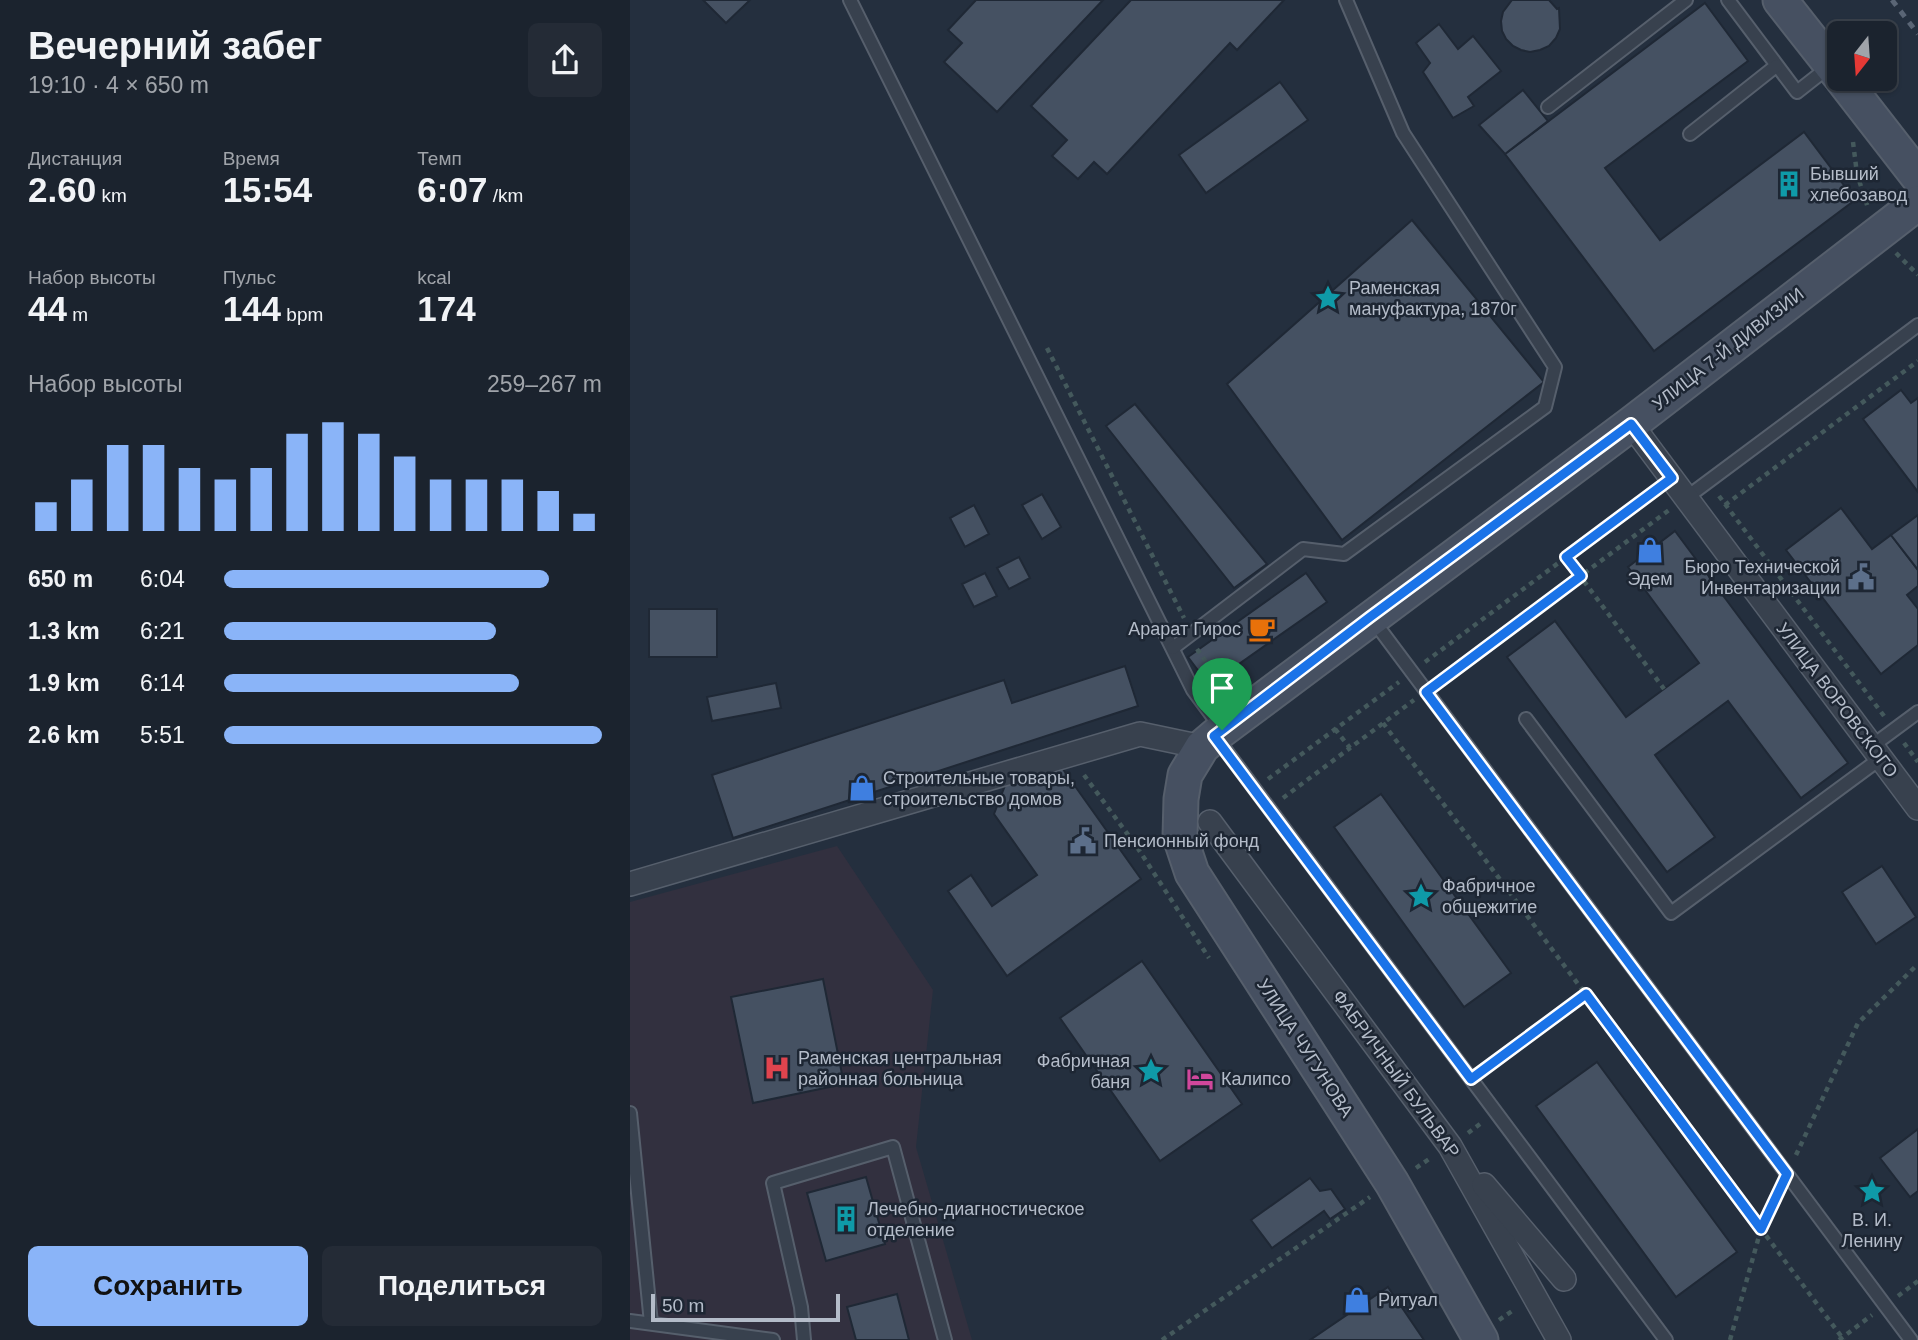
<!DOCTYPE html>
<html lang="ru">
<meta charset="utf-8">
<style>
:root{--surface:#1b232e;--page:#242b36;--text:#f1f3f6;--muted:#a0a4aa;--line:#39404a;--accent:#8ab4f8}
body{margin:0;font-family:Arial,sans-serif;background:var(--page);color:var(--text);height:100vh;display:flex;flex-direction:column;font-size:26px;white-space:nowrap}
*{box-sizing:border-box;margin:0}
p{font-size:23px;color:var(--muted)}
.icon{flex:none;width:38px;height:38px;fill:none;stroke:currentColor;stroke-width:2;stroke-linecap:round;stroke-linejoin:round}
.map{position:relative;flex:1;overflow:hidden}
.sheet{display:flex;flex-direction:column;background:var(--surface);width:630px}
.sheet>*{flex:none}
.needle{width:46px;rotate:197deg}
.controls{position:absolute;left:1197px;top:21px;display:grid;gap:14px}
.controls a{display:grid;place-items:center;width:70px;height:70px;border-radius:10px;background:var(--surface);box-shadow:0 2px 5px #0004,0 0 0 2px var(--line);font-size:35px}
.scale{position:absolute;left:21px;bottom:18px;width:189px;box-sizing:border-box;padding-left:7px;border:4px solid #b4bcc9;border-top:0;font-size:19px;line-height:24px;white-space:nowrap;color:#b4bcc9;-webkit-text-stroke:5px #1d2633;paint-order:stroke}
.pin{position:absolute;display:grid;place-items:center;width:60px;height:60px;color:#fff;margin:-72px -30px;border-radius:50% 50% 50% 0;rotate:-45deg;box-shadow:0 0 7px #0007}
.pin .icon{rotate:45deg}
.round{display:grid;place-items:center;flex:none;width:74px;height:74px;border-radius:10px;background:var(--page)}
.summary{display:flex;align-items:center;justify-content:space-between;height:119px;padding:0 28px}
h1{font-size:38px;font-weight:600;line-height:52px}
.figures{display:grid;grid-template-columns:repeat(3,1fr);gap:10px;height:119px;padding:7px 28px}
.figures div{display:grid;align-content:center}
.figures b{font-size:35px;font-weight:600}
.figures small{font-size:19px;font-weight:400}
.figures p{font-size:19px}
.chart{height:196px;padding:14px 28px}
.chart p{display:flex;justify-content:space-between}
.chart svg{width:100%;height:126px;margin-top:7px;stroke:var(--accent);stroke-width:6}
.action{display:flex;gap:14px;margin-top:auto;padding:14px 28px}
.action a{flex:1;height:80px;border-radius:10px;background:var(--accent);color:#111;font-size:28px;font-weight:600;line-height:80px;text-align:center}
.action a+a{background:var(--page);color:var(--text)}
ul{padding:0 28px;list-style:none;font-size:23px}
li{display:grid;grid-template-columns:112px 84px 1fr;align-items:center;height:52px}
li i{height:18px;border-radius:9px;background:var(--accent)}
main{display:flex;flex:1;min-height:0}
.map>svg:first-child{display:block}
.medical{fill:#32303f}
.building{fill:#455162;stroke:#1f2835;stroke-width:2}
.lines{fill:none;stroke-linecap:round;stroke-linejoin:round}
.lane-casing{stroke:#565f6c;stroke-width:16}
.street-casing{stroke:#565f6c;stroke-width:26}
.secondary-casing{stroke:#565f6c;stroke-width:37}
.path{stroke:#44595c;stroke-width:4.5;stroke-dasharray:5 5;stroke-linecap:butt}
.lane{stroke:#38414e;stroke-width:12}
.street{stroke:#38414e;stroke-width:23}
.secondary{stroke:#465061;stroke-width:33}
.rail{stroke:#5a6575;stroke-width:5;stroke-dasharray:7 7;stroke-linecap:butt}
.route-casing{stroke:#fff;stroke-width:14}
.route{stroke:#1a73e8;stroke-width:9}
.labels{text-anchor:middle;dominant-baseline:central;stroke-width:5;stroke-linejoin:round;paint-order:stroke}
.poi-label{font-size:18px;fill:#b4bcc9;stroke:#1d2633;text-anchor:start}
.street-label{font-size:18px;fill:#b4bcc9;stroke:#1d2633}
</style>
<main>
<section class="sheet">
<div class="summary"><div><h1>Вечерний забег</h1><p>19:10 · 4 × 650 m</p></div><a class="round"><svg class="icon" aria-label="share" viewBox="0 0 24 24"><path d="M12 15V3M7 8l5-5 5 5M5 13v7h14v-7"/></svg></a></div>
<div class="figures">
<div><p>Дистанция</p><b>2.60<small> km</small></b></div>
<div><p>Время</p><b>15:54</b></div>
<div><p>Темп</p><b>6:07<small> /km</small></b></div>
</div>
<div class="figures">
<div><p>Набор высоты</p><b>44<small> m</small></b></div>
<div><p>Пульс</p><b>144<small> bpm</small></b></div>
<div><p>kcal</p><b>174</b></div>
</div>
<div class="chart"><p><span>Набор высоты</span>259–267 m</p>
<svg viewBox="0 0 160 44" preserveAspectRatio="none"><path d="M5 44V34M15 44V26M25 44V14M35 44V14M45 44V22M55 44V26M65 44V22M75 44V10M85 44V6M95 44V10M105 44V18M115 44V26M125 44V26M135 44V26M145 44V30M155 44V38"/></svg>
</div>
<ul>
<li><b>650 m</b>6:04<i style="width:86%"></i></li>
<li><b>1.3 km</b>6:21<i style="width:72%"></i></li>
<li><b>1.9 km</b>6:14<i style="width:78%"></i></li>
<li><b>2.6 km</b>5:51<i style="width:100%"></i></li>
</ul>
<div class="action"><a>Сохранить</a><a>Поделиться</a></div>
</section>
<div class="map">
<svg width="1288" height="1340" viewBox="0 0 1288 1340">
<rect width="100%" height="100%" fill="#242f3e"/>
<polygon class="medical" points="207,846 303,990 286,1147 342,1340 0,1340 0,902"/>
<g class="building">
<polygon points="73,0 120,0 96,23"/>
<polygon points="346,0 473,0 367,112 314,62 332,43 318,30"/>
<polygon points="501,0 654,0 607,50 600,43 477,174 464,162 448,179 422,156 437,140 401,106"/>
<polygon points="882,0 919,0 927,9 929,8 930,29 926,38 919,46 910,50 900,52 891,50 883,46 876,39 872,31 871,21 873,12"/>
<polygon points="1075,3 1118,61 975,168 1030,240 1174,132 1225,200 1024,351 875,154"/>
<polygon points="809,24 828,49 843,36 871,71 838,97 844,106 823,118 793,72 800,63 786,43"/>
<polygon points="650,82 678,120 576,193 549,155"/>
<polygon points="893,90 918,121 875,154 849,125"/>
<polygon points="782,220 914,382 712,540 597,384"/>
<polygon points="1271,390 1281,403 1288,398 1288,492 1233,419"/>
<polygon points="505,404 637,564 604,588 476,426"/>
<polygon points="412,494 431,527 412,539 392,505"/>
<polygon points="344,505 359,534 335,547 320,518"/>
<polygon points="1211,508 1242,549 1261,535 1288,570 1288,586 1277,595 1288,609 1288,645 1251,674 1156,550"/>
<polygon points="1288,515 1288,570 1261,535"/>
<polygon points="1045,531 1218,763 1171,798 1098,701 1025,755 1085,837 1037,872 877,657 925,621 996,717 1034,689 1069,663 998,567"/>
<polygon points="389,557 400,578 379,589 367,568"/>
<polygon points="355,573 367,596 344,607 332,584"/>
<polygon points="676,573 697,602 579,685 558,657"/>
<rect x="19" y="609" width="68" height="48"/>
<polygon points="495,666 508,706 103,838 82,775 374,680 382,703"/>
<polygon points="146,683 151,708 82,721 77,697"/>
<polygon points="430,765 511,879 377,976 318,891 341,875 362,906 407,875 364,814 376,783"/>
<polygon points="751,794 881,973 834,1007 704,827"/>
<polygon points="1252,866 1286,917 1246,944 1212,892"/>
<polygon points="512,961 612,1104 530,1161 430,1018"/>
<polygon points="193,979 214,1084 123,1103 101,997"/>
<polygon points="967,1062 1107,1252 1046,1297 906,1106"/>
<polygon points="1288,1129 1288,1191 1280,1197 1250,1158"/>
<polygon points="236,1177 255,1244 196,1261 177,1193"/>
<polygon points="680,1178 690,1191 701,1189 715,1209 700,1219 694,1211 642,1248 621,1220"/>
<polygon points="758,1287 794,1340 680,1340"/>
<polygon points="267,1294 279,1340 226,1340 217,1307"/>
</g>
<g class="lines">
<g class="lane-casing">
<g id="lane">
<polyline points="220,0 563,690 592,729"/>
<polyline points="1098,0 1167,92 1200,66"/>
<polyline points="918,107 1056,0"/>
<polyline points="1060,134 1146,66"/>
<polyline points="1056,498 1288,325"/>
<polyline points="743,620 1281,1340"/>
<polyline points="543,648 673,549 714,554 915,407 925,367 773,133 716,0"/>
<polyline points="896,719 1041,913 1251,758"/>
<polyline points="585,736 1036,1340"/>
<polyline points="1242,746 1288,712"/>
<polyline points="0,1113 21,1323"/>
<polyline points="0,1321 143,1340"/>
<polyline points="174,1340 171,1307 143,1183 263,1147 315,1340"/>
</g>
</g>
<g class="street-casing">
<g id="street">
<polyline points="1001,424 1288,808"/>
<polyline points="580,822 820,1146 929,1340"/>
<polyline points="0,884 510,734 572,747"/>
<polyline points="854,1185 934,1279"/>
</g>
</g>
<g class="secondary-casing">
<g id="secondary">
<polyline points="1150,0 1209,75"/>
<polyline points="1212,79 1288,177"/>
<polyline points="851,1340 762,1183 562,873 550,837 551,799 555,775 572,747 592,730 1001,424 1288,203"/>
</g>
</g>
<g class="path">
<polyline points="1223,142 1227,174 1238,208"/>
<polyline points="1266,253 1288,275"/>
<polyline points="417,348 554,618"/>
<polyline points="1089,496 1254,716"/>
<polyline points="1095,505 1288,361"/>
<polyline points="936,557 1034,689"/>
<polyline points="567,649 598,693"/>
<polyline points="795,662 1024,492"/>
<polyline points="810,681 1039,510"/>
<polyline points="753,723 1214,1340"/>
<polyline points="705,729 720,748 784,700"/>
<polyline points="1274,743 1288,762"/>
<polyline points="454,775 507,847 579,958"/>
<polyline points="638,779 769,682"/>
<polyline points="653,798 720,748"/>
<polyline points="855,1068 955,994"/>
<polyline points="838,1133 854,1121"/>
<polyline points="1166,1155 1228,1023 1288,964"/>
<polyline points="786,1168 802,1157"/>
<polyline points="1268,1296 1288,1281"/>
<polyline points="869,1320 885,1309"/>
<polyline points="532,1340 740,1197"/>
<polyline points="1100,1340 1131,1229 1149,1191"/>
<polyline points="1209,1340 1242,1315"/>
</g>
<use href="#lane" class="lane"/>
<use href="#street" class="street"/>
<use href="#secondary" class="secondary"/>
<polyline class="rail" points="1262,0 1288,34"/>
</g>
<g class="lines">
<g class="route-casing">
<polygon id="route" points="1001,424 1042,478 936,557 951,576 796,692 1157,1174 1131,1229 956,994 841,1079 584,736 740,617"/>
</g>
<use href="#route" class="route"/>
</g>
<defs>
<g id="building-bare" transform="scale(2.1)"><path d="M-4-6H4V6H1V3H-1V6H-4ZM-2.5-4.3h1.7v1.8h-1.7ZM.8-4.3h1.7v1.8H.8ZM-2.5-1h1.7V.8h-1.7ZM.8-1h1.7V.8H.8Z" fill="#0f9aa8" stroke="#1d2633" stroke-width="2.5" paint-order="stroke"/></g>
<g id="sight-bare" transform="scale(2.1)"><path d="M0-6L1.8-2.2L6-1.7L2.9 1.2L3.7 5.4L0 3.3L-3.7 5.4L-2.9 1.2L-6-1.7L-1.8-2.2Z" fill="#0f9aa8" stroke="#1d2633" stroke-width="2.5" paint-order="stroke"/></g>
<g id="shop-bare" transform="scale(2.1)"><path d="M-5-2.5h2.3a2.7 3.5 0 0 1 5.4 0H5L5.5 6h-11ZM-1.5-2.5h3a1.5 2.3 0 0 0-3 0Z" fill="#3f7fe0" stroke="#1d2633" stroke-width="2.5" paint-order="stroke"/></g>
<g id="civic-bare" transform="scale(2.1)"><path d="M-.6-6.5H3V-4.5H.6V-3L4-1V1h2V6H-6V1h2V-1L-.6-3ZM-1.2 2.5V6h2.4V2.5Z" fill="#5c6f8a" stroke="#1d2633" stroke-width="2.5" paint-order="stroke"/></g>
<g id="cafe-bare" transform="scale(2.1)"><path d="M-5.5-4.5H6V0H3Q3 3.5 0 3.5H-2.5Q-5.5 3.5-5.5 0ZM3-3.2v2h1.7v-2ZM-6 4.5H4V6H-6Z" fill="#e8710a" stroke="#1d2633" stroke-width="2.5" paint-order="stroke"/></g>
<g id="hospital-bare" transform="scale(2.1)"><path d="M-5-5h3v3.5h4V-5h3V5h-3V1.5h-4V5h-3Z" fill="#e0444e" stroke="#1d2633" stroke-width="2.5" paint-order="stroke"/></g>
<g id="hotel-bare" transform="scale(2.1)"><path d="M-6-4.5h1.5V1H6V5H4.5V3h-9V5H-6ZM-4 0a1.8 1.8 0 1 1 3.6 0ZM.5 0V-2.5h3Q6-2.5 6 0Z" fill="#d1479c" stroke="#1d2633" stroke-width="2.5" paint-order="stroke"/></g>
</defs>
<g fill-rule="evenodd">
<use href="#building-bare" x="1159" y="184"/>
<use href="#sight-bare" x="698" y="298"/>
<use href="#shop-bare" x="1020" y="550"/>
<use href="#civic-bare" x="1231" y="577"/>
<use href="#cafe-bare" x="632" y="629"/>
<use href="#shop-bare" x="232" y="788"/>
<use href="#civic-bare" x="453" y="841"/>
<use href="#sight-bare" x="791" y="896"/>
<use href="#hospital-bare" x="147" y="1068"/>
<use href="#sight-bare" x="521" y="1071"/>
<use href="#hotel-bare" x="570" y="1079"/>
<use href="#sight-bare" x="1242" y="1191"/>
<use href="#building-bare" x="216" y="1219"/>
<use href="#shop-bare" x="727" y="1300"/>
</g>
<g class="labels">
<g class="poi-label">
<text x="1180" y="174">Бывший<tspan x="1180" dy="21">хлебозавод</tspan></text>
<text x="719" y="288">Раменская<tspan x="719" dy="21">мануфактура, 1870г</tspan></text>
<text x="1210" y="567" text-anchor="end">Бюро Технической<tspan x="1210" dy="21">Инвентаризации</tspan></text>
<text x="1020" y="579" text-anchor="middle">Эдем</text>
<text x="611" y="629" text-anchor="end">Арарат Гирос</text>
<text x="253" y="778">Строительные товары,<tspan x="253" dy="21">строительство домов</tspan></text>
<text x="474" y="841">Пенсионный фонд</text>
<text x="812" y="886">Фабричное<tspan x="812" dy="21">общежитие</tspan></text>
<text x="168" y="1058">Раменская центральная<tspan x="168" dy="21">районная больница</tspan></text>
<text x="500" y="1061" text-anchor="end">Фабричная<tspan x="500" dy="21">баня</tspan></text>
<text x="591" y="1079">Калипсо</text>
<text x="237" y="1209">Лечебно-диагностическое<tspan x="237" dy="21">отделение</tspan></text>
<text x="1242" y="1220" text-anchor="middle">В. И.<tspan x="1242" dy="21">Ленину</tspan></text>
<text x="748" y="1300">Ритуал</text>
</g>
<g class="street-label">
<text transform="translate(1098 349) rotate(-38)">УЛИЦА 7-Й ДИВИЗИИ</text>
<text transform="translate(1207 700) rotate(53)">УЛИЦА ВОРОВСКОГО</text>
<text transform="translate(675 1048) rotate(57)">УЛИЦА ЧУГУНОВА</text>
<text transform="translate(766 1074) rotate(54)">ФАБРИЧНЫЙ БУЛЬВАР</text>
</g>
</g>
</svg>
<div class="controls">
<a><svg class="needle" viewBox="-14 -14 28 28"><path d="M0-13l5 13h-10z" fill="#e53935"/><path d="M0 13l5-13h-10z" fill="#a0a4aa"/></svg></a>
</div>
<div class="scale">50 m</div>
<div class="pin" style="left:592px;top:730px;background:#1e9e55"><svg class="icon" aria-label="arrive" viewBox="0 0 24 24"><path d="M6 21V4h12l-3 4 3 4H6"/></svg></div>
</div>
</main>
